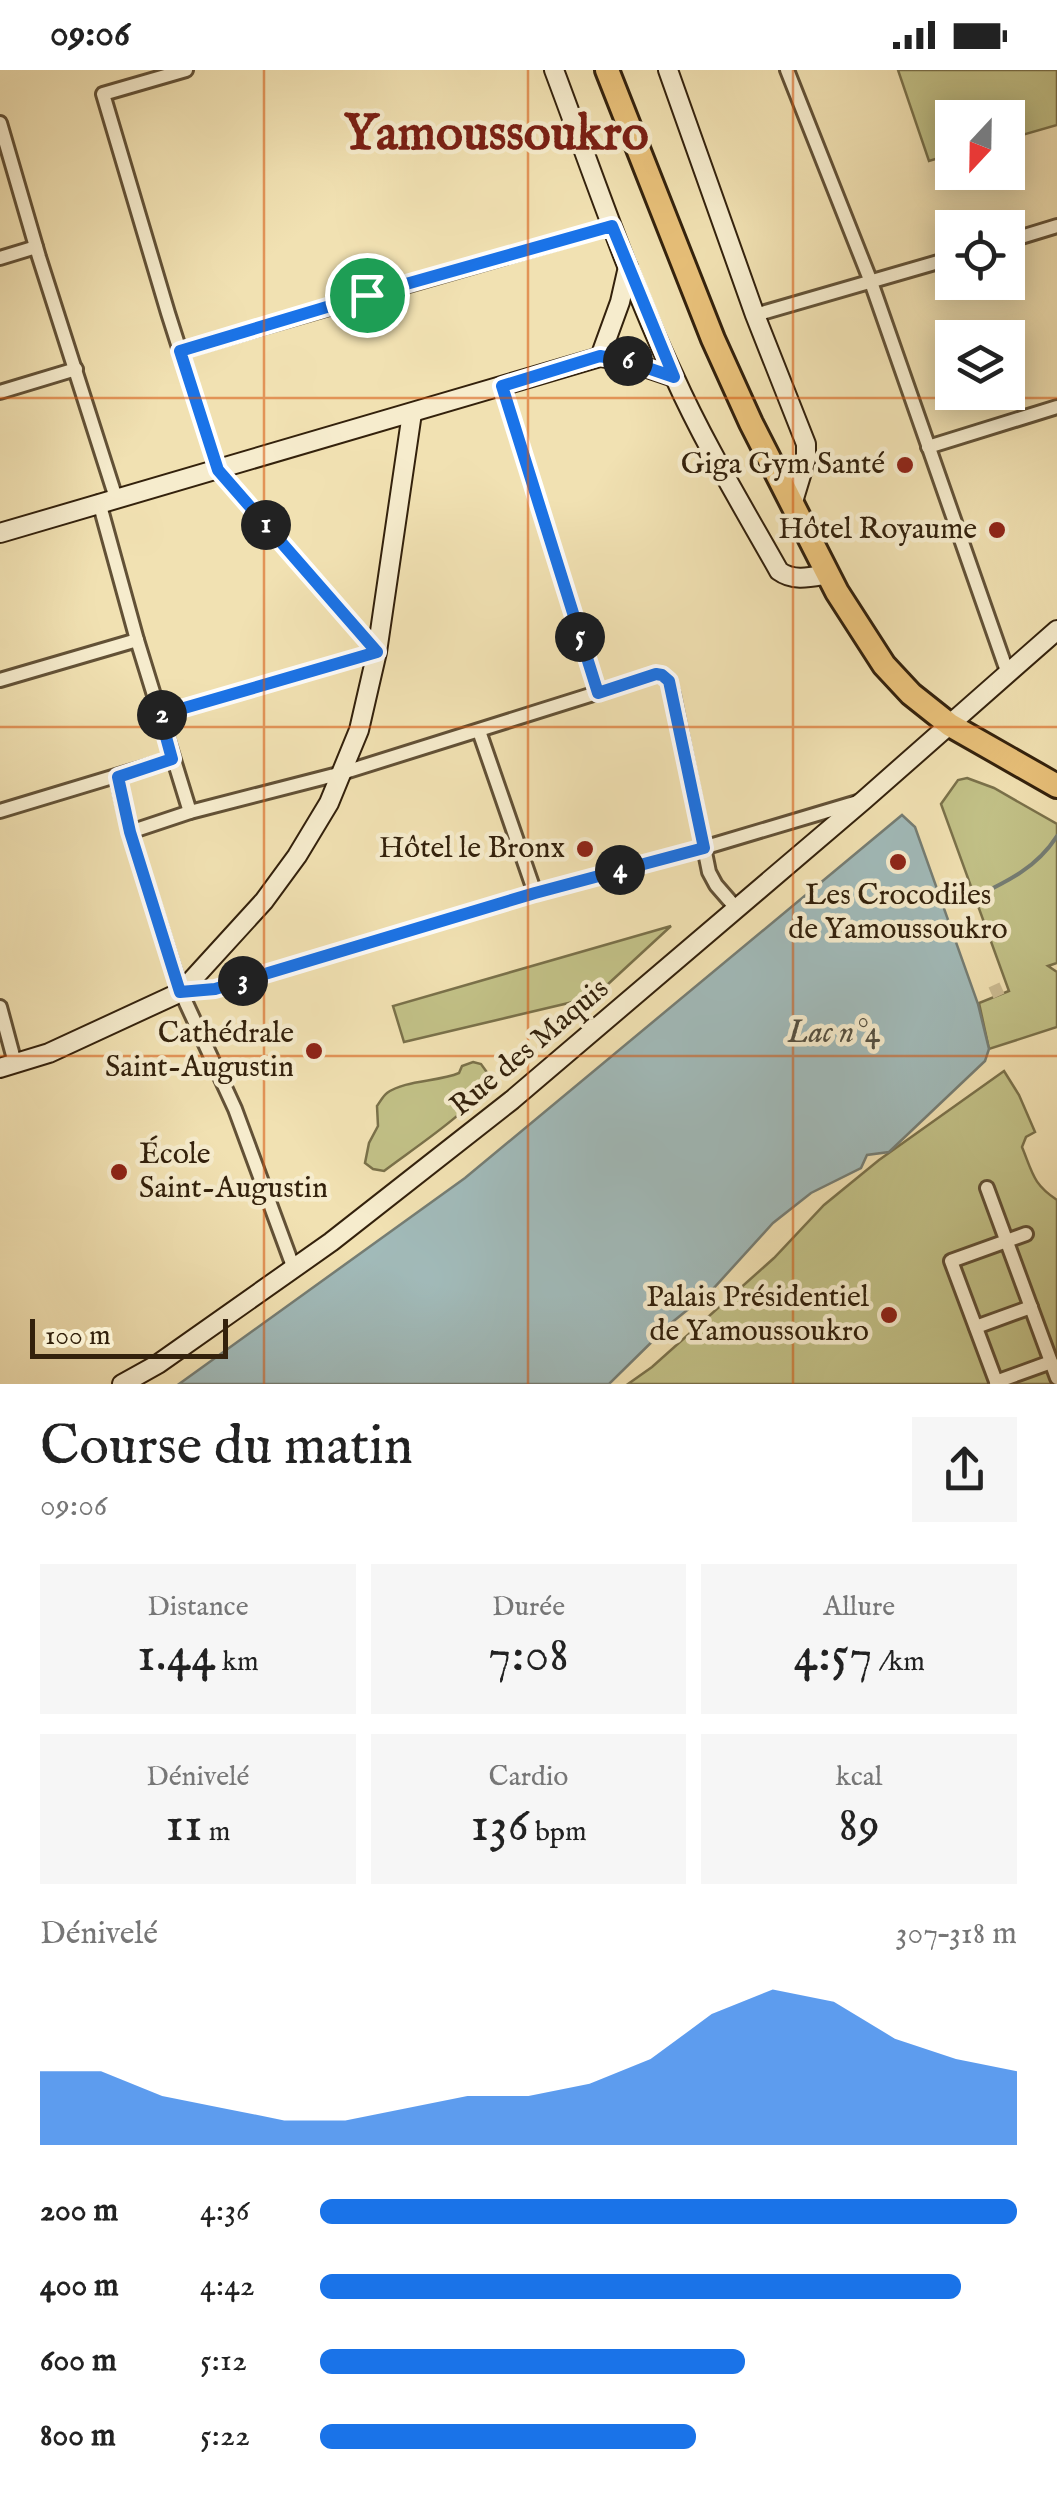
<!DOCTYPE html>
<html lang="fr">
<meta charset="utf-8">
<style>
:root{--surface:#fff;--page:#f6f6f6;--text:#222;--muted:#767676;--accent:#1a73e8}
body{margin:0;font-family:"IM FELL English",serif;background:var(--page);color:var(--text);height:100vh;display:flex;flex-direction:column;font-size:38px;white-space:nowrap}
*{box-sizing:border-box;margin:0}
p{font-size:32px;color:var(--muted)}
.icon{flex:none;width:55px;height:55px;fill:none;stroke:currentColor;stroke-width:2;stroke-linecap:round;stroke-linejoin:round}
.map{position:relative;height:1314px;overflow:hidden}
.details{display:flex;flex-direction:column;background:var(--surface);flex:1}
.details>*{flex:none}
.needle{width:65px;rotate:202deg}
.tools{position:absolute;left:935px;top:30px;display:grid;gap:20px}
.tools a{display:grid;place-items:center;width:90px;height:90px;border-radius:0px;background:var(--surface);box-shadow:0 5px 25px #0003;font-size:50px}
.scale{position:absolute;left:30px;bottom:25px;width:198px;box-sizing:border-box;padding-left:10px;border:5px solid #33210c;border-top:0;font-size:28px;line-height:35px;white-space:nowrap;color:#33210c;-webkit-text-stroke:8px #f6eccd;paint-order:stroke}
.pin{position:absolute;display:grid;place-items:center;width:85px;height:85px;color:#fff;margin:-42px;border:5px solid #fff;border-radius:50%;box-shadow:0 2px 10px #0007}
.km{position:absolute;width:50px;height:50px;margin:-25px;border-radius:50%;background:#222;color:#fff;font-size:28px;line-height:50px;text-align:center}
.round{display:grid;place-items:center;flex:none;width:105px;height:105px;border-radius:0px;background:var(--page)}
.overview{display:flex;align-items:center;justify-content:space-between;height:170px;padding:0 40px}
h1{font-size:55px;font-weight:600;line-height:75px}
.figures{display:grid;grid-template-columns:repeat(3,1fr);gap:15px;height:170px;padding:10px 40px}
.figures div{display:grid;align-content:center;border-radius:0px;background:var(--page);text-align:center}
.figures b{font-size:50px;font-weight:600}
.figures small{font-size:28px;font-weight:400}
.figures p{font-size:28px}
.chart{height:280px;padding:20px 40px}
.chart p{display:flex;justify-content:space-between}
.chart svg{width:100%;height:180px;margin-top:10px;fill:var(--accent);opacity:.7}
ul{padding:0 40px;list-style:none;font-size:32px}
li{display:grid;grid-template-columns:160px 120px 1fr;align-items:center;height:75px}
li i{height:25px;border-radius:12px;background:var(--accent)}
.status{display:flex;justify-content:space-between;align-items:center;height:70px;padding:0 50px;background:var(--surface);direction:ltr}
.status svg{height:28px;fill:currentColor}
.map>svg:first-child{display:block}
.green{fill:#c2c187;stroke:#7a714a;stroke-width:2.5}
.water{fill:#a1bab9;stroke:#757d74;stroke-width:2.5}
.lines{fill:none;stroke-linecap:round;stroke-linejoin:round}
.stream{stroke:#757d74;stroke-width:4}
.street-tunnel{stroke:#cbbb91;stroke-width:12;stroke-dasharray:12 6;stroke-linecap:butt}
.street-casing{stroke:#625136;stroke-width:18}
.secondary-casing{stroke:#33210c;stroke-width:22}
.highway-casing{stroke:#33210c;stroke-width:28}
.street{stroke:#f6eccd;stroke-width:12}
.secondary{stroke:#f6eccd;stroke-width:18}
.highway{stroke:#e8c079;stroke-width:22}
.route-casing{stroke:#fff;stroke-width:20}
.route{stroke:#1a73e8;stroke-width:12}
.grid{fill:none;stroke:#d6530c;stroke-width:2.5;stroke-opacity:0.55}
.poi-dot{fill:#8f2418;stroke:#f6eccd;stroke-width:4}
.labels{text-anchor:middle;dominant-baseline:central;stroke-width:9;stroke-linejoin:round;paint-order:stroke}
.poi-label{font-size:30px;fill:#33210c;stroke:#f6eccd;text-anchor:end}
.street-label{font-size:30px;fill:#33210c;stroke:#f6eccd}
.water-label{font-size:32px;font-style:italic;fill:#544f40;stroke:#f6eccd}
.town-label{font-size:50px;font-weight:bold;fill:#7a1f14;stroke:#f6eccd}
</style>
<div class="status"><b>09:06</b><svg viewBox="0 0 49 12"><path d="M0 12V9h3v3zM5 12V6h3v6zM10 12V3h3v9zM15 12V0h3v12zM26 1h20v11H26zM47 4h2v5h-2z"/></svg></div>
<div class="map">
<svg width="1057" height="1314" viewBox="0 0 1057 1314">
<rect width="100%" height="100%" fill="#f1e1b2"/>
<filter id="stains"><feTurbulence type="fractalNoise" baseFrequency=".002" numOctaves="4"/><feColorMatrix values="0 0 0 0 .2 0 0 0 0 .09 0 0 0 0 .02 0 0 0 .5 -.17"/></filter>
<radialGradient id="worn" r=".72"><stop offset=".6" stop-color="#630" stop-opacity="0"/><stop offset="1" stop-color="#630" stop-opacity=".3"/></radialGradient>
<g class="green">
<polygon points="898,0 1057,0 1057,55 1008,69 1008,48 952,48 952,84 929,91"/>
<polygon points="967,708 994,718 1057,754 1057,893 1048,896 1057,902 1057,957 989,979 979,933 1009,921 941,734 958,710"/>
<polygon points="671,856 594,927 404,972 393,936"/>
<path d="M473,992L481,994L491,1008C478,1037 411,1080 384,1101L373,1099L365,1093L369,1073L378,1056L377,1036C380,1032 383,1026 387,1023C405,1010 438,1012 459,1003L462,996Z"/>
<path d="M1004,1001L1019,1025L1035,1062L1026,1067L1022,1077C1033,1104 1033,1114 1057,1130V1314H628L652,1297L774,1188L824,1135L879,1090Z"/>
</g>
<polygon class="water" points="902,745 915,757 978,934 989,979 985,991 889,1082 867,1085 861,1098 811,1123 773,1153 712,1220 670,1254 609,1314 179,1314 465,1108"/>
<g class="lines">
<path class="stream" d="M971,829C1004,813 1036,799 1057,766"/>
<polyline class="street-tunnel" points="994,915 999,926"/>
<g class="street-casing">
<g id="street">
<polyline points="787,0 871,212 1007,601"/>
<polyline points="0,53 39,187 116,428"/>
<polyline points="1008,171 1057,156"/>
<polyline points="0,188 36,177"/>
<polyline points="755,245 952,188"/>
<polyline points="180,281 612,156"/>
<polyline points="502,317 598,623"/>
<polyline points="0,322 76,299"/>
<polyline points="928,377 1057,337"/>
<polyline points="99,432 137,570 190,742"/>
<polyline points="0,610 137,570"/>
<polyline points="160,645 377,582 218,400 168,243 103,24 186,0"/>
<polyline points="479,661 535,823"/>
<polyline points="117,707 130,762 181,922 235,1039 294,1199"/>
<polyline points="0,741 172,689"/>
<path d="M130,762L190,742L342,703L657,604C668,606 670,615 673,625L709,802L716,815L736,838"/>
<polyline points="181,922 215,919 535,823 703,778 861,731"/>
<polyline points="0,937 15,993"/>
<polyline points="987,1118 1057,1308"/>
<polyline points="976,1257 1031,1237"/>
<polyline points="996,1312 1051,1292"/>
<polyline points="997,1314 951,1191 1026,1164"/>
</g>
</g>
<g class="secondary-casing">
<g id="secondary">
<path d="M554,0C592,101 628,208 674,306C704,373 743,437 779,501C794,512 811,507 829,504"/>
<polyline points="668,0 755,245 806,374 806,389 792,435"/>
<polyline points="600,287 620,232 628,197"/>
<polyline points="0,463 600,287 630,292 674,307"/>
<polyline points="0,998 49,983 181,922 264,831 297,786 329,733 359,660 377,582 412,343"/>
<polyline points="122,1314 158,1294 331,1172 512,1030 864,730 1057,560"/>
</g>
</g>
<g class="highway-casing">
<polyline id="highway" points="607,0 713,269 751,353 837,522 884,595 911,624 950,655 1057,716"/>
</g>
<use href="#street" class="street"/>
<use href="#secondary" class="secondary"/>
<use href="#highway" class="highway"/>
</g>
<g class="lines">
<g class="route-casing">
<polygon id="route" points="612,156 674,307 630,292 600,286 502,316 598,623 656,604 662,605 669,611 704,778 535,823 215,919 180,922 130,762 118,707 172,689 160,645 377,582 218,400 180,281 367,225"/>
</g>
<use href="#route" class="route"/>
</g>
<path class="grid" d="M264,0V1314M528,0V1314M793,0V1314M0,328H1057M0,657H1057M0,986H1057"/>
<g class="poi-dot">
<circle cx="905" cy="395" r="10"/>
<circle cx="997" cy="460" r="10"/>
<circle cx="585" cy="779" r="10"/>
<circle cx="898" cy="792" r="10"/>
<circle cx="314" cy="981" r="10"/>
<circle cx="119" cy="1102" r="10"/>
<circle cx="889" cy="1245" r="10"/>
</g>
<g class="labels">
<g class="poi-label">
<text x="885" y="395">Giga Gym Santé</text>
<text x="977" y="460">Hôtel Royaume</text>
<text x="565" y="779">Hôtel le Bronx</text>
<text x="898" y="826" text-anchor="middle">Les Crocodiles<tspan x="898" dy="34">de Yamoussoukro</tspan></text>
<text x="294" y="964">Cathédrale<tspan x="294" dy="34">Saint-Augustin</tspan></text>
<text x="139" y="1085" text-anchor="start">École<tspan x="139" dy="34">Saint-Augustin</tspan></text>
<text x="869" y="1228">Palais Présidentiel<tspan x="869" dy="34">de Yamoussoukro</tspan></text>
</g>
<g class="street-label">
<text transform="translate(530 978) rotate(-40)">Rue des Maquis</text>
</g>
<g class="water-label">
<text x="834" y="963">Lac n°4</text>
</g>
<g class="town-label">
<text x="496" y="65">Yamoussoukro</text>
</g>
</g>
<rect width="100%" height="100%" filter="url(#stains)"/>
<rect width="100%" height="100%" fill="url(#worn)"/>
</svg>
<div class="tools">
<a><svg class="needle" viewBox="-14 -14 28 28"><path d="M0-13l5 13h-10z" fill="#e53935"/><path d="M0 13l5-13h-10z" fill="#767676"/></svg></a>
<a><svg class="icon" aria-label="locate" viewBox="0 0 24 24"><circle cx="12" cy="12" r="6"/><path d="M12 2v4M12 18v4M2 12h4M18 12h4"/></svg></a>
<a><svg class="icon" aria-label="layers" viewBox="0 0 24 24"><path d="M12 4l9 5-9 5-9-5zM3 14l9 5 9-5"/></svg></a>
</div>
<div class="scale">100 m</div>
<div class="pin" style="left:367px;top:225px;background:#1e9e55"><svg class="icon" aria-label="arrive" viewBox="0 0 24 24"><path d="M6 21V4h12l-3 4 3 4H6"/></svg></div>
<b class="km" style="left:266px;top:455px">1</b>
<b class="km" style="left:162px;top:645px">2</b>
<b class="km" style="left:243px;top:911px">3</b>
<b class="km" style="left:620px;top:800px">4</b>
<b class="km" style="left:580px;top:567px">5</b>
<b class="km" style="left:628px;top:291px">6</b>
</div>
<section class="details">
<div class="overview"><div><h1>Course du matin</h1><p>09:06</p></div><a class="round"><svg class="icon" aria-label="share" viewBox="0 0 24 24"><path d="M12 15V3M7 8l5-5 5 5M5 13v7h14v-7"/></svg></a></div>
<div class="figures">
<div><p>Distance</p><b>1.44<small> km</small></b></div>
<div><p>Durée</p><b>7:08</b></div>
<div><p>Allure</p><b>4:57<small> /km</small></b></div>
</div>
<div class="figures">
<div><p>Dénivelé</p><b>11<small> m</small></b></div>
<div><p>Cardio</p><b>136<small> bpm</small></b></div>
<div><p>kcal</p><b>89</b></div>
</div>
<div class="chart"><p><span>Dénivelé</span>307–318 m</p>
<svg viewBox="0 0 160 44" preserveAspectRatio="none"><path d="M0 44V26L10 26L20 32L30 35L40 38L50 38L60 35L70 32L80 32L90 29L100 23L110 12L120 6L130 9L140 18L150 23L160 26V44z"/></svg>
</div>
<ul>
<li><b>200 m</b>4:36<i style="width:100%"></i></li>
<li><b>400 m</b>4:42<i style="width:92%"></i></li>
<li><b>600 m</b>5:12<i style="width:61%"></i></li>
<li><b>800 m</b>5:22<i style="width:54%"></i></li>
</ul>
</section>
